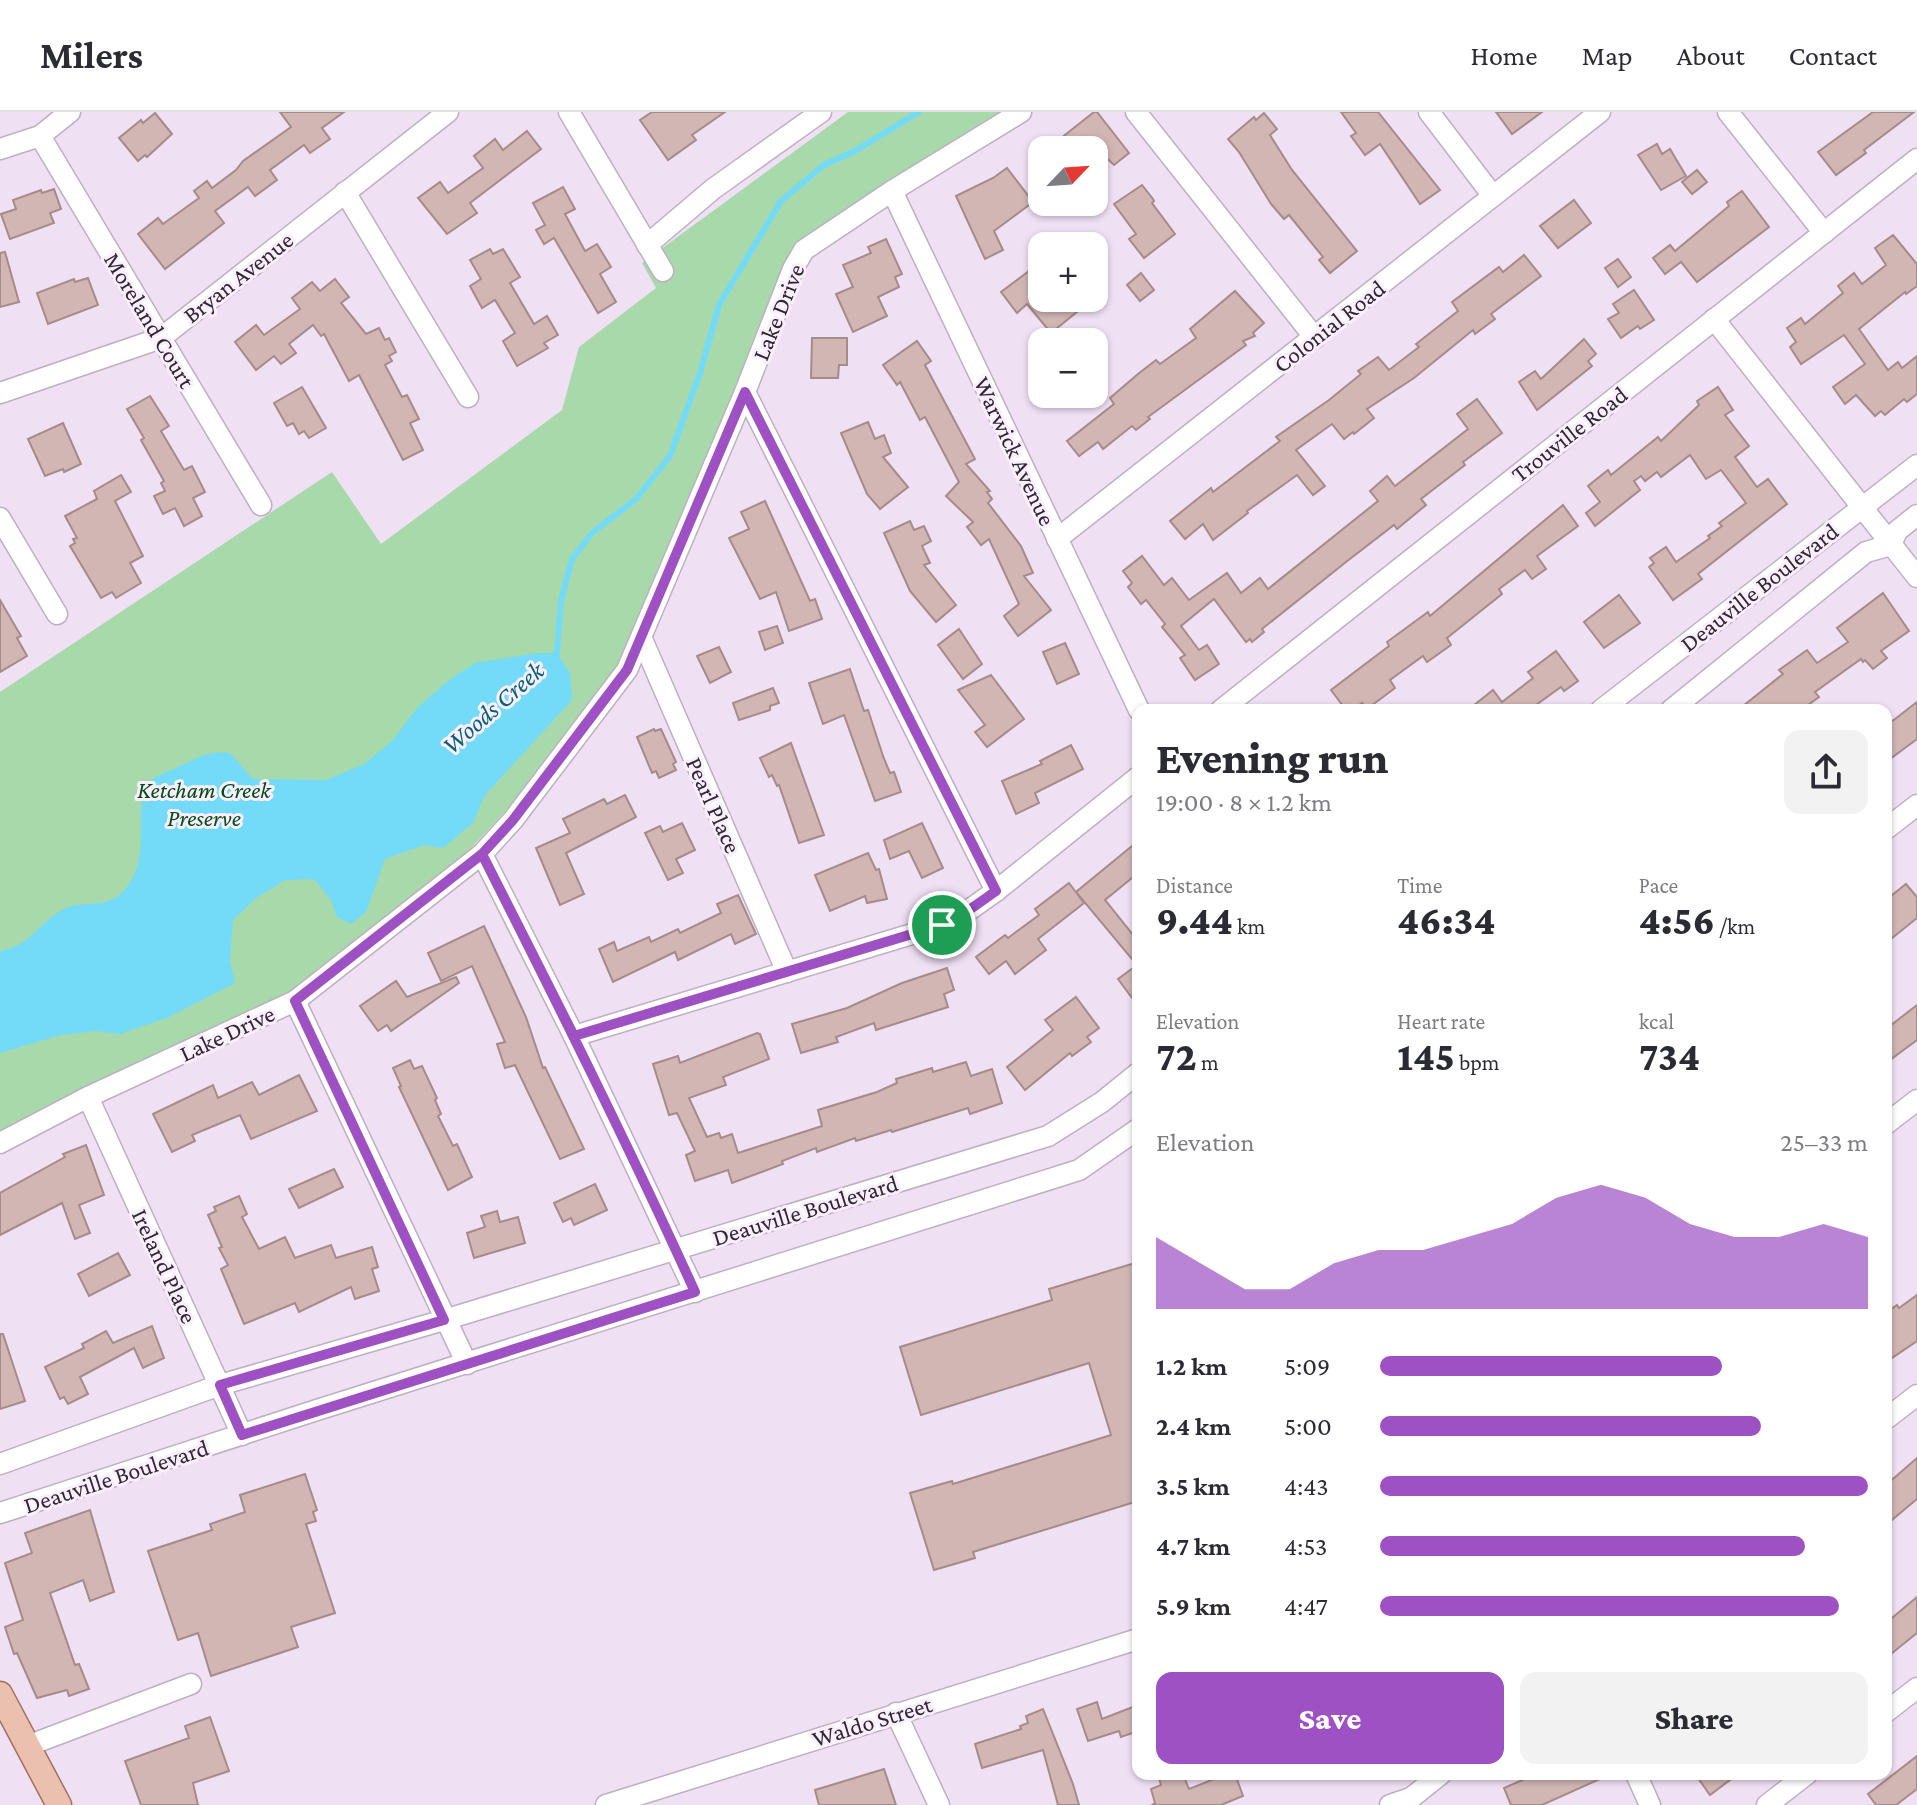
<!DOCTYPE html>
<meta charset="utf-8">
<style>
:root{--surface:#fff;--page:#f2f2f3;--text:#2b2b33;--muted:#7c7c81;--line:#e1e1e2;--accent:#9e51c3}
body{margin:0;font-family:"Crimson Pro",serif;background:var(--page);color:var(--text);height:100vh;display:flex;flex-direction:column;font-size:30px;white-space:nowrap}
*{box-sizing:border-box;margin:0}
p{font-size:26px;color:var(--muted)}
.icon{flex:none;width:44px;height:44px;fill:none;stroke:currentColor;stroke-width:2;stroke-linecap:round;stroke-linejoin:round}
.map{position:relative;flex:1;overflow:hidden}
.sheet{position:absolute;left:1132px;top:592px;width:760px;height:1076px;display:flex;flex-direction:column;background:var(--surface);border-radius:16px;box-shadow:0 2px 6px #0004}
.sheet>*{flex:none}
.needle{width:52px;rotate:65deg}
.controls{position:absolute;left:1028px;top:24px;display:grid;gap:16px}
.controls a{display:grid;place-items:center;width:80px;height:80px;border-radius:16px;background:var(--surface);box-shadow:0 2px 6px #0004;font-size:40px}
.pin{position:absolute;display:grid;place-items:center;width:68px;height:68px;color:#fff;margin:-34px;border:4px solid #fff;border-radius:50%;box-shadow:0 2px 8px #0007}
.round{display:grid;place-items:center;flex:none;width:84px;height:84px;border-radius:16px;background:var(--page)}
.summary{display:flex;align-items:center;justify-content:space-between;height:136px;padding:0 24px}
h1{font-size:44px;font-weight:800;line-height:60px}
.stats{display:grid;grid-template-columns:repeat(3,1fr);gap:12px;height:136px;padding:8px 24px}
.stats div{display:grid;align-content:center}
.stats b{font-size:40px;font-weight:800}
.stats small{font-size:22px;font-weight:400}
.stats p{font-size:22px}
.chart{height:224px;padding:16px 24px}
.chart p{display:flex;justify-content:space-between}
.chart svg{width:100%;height:144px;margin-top:8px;fill:var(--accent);opacity:.7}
.button{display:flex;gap:16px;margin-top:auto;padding:16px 24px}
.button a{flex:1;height:92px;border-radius:16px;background:var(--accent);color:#fff;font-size:32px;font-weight:800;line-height:92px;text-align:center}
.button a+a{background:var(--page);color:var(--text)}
ul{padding:0 24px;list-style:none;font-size:26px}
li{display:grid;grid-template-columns:128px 96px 1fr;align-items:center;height:60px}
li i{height:20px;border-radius:10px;background:var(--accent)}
header{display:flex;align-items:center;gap:48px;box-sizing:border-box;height:112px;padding:0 40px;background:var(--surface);border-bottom:2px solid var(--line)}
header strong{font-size:38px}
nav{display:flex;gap:44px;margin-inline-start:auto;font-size:28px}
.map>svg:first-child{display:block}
.green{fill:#a8d9ab}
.water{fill:#73dbf7}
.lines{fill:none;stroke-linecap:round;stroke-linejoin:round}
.stream{stroke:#73dbf7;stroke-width:6}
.building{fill:#d1b6b4;stroke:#a58b89;stroke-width:2}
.minor-casing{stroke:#beafc2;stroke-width:23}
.major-casing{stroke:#a0705f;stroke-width:27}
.minor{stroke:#fff;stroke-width:20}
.major{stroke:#ebc0af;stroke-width:24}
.route-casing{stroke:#fff;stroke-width:16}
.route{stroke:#9e51c3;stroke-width:10}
.labels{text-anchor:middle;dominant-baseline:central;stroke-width:6;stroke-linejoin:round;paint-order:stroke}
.street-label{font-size:24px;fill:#2e282f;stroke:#fbefff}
.park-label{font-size:24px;font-style:italic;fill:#034c16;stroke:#fbefff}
.water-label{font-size:26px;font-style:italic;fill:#056174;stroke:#fbefff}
</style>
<header>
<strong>Milers</strong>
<nav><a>Home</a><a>Map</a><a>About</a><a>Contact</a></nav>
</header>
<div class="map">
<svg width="1917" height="1693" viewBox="0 0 1917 1693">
<rect width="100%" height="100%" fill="#f0e0f4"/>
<polygon class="green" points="848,0 1010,0 795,136 618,561 542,660 458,750 287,886 0,1020 0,580 332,360 381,432 562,298 579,235 656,176 642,151"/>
<path class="water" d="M538,541H557L570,561L572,588L485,683L473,711L443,736L424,733L385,747L366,800L351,812L337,805L331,788L314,767L285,768L256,786L233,808L230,849L235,871L169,905L120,922L95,919L61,923L0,941V839C34,833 37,810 66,796C86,787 108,800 127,775C154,739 129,696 151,669C156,663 170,659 178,655C200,645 206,639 230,641L253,667L326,668L364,652L392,629L417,596L448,569L475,551Z"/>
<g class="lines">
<polyline class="stream" points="551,547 557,541 561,488 572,447 592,421 636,387 670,344 700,261 719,193 781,89 824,53 855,39 919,0"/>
</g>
<g class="building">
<polygon points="280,0 344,0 322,16 330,27 310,41 304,33 270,58 277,68 255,84 248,75 215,99 224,111 165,157 138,122 158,106 163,112 199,86 194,79 207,69 212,76 236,58 243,49 291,15"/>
<polygon points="652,0 725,0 692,23 696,28 668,48 640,8"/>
<polygon points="1094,0 1097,0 1129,41 1114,53 1098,38 1046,38"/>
<polygon points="1341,0 1378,0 1440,78 1420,92 1380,32 1365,43 1351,24 1356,21"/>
<polygon points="1496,0 1542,0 1512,22"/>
<polygon points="1873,0 1914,0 1864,38 1866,41 1836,63 1818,40"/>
<polygon points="155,1 172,22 147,45 145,43 138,49 119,26 141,8 143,11"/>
<polygon points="1264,1 1277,17 1270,23 1292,58 1357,139 1330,161 1319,148 1323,145 1289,103 1284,107 1271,92 1239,40 1228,27 1254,5 1256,8"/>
<polygon points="527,19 541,37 470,91 477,101 447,122 418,86 440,70 448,81 483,56 474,44 495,27 503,38"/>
<polygon points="1657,32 1662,42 1670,37 1686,64 1661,78 1638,43"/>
<polygon points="1007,56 1033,90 994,119 1003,138 985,147 956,84 993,66"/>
<polygon points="1697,58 1707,70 1692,82 1682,70"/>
<polygon points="1142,73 1153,87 1154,89 1152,91 1175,122 1144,146 1129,127 1136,122 1114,92"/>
<polygon points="563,75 575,97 565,102 585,139 597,132 611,155 600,162 616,190 598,201 554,126 544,132 536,118 545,113 533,91"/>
<polygon points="54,77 61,97 50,101 54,111 10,127 1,102 16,97 13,88 41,78 42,81"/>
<polygon points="1742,79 1769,115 1697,170 1681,150 1665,162 1653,146 1670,133 1675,139 1729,94 1727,90"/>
<polygon points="1574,88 1591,111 1558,136 1540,114"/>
<polygon points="1893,123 1917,152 1917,174 1906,182 1905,180 1859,217 1888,258 1898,250 1902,256 1917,244 1917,282 1907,290 1904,287 1885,303 1881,299 1875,304 1856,283 1845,292 1833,275 1865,252 1844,223 1801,252 1790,235 1796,230 1787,216 1801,206 1805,212 1843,181 1838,174 1854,161 1862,172 1886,153 1875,136"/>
<polygon points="886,127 902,162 895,165 899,175 878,185 887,204 853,220 836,182 853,175 843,153 871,141 868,135"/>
<polygon points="490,137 493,142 503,137 520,165 510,171 534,212 547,204 558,223 544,231 548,236 517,254 503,229 515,221 495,188 482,196 470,174 481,167 470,148"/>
<polygon points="5,140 19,190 0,195 0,141"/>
<polygon points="1524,143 1541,164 1491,202 1495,207 1475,222 1473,218 1414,266 1367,297 1374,306 1354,322 1353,320 1344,327 1332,312 1296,338 1325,374 1313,383 1297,363 1247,399 1248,401 1213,428 1203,412 1185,427 1170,409 1211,376 1213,380 1280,329 1276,325 1329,288 1361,262 1358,259 1378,245 1389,258 1419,235 1416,232 1458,199 1452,190 1499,155 1503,160"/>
<polygon points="1618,147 1631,165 1618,175 1605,156"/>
<polygon points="1029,159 1042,176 1042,186 1094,186 1051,221 1027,192 1017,201 1001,180"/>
<polygon points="1141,161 1154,178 1140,189 1127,173"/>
<polygon points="88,166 98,193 48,212 37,181 74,167 75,170"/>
<polygon points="335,167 349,185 341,191 366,222 379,216 385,228 389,226 396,240 389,244 392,249 385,253 402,285 407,283 419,307 410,311 423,338 403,348 359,263 349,269 324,222 321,224 313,213 289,232 296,241 281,252 274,244 256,258 235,230 256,213 264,223 300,197 292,186 312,170 320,179"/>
<polygon points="1634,178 1654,208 1640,217 1638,214 1621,226 1608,207 1619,201 1613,192"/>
<polygon points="1235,179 1264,211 1253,221 1255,224 1243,229 1246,233 1148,305 1150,307 1136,318 1132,314 1103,337 1098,330 1079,344 1067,329 1114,292 1110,286 1138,262 1156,248 1160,252 1196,226 1190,217"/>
<polygon points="812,226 847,226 847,253 839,253 838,266 811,266"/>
<polygon points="1584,227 1596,242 1588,249 1592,254 1537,298 1519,270 1535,259 1541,267"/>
<polygon points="917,229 931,249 925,253 975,347 966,352 990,379 987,380 992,387 988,391 1021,434 1033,461 1024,464 1051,498 1018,524 1004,504 1019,492 989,427 981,433 967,415 973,410 946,384 959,370 925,305 920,308 900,270 897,273 883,253"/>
<polygon points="302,275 326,316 309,326 304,319 299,322 293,311 287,314 274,291"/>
<polygon points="1718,275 1733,298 1725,303 1749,334 1735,345 1757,375 1768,367 1787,392 1698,462 1702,467 1673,488 1649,455 1654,451 1650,446 1666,435 1676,450 1710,426 1708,424 1722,414 1719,411 1746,391 1721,358 1706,367 1690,343 1661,365 1657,360 1645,369 1641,364 1634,369 1640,378 1595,414 1586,401 1600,390 1588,374 1608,358 1611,363 1658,325 1661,329 1699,293 1697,289"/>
<polygon points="150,284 169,314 161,319 184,358 192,354 205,380 193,386 202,404 184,414 175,396 163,402 154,384 165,379 161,371 164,369 141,328 144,326 127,297"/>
<polygon points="1477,287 1502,321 1463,350 1465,353 1421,387 1426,393 1397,417 1394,413 1346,450 1262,517 1264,520 1252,530 1250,527 1246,530 1214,487 1181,514 1199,538 1207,533 1219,552 1195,568 1180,546 1185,543 1162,515 1165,512 1146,488 1141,492 1128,475 1132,471 1123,459 1142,444 1164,473 1172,466 1189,488 1227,461 1241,481 1260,466 1268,477 1378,389 1370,379 1387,364 1395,374 1468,317 1457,302"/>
<polygon points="868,310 875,327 884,323 891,341 883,345 908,375 880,397 867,382 841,321"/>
<polygon points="63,311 81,352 64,360 63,357 45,364 28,327"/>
<polygon points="121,363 131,380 115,389 143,444 130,451 141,471 116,486 112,480 101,486 70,434 75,431 73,427 77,426 65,404 97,387 94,379"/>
<polygon points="765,389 810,489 815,487 822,507 789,519 776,480 760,487 729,426 749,417 741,400"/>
<polygon points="1563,393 1578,414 1537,444 1546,457 1532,467 1525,458 1499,477 1502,482 1447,526 1451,533 1427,550 1423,544 1390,568 1395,576 1367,597 1362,591 1353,598 1346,598 1331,578 1389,534 1387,530 1428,500 1430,504"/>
<polygon points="910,409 914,418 924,414 931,429 922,434 930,451 924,453 956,493 936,510 910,479 884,421"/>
<polygon points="1883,481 1909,519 1881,539 1887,546 1873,557 1865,548 1863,550 1861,547 1815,580 1819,585 1801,598 1738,598 1783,562 1779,558 1807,538 1817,551 1848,530 1837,516"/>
<polygon points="1619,483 1640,511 1604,536 1584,510"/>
<polygon points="0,488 21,524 17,526 27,544 0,560"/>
<polygon points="777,514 783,531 765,538 759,520"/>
<polygon points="959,517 982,552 963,567 938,533"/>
<polygon points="1065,531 1079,562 1057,572 1043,540"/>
<polygon points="719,535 731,560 710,571 697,544"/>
<polygon points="1556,539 1578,569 1564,579 1561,575 1529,598 1468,598 1493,578 1502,590 1533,566 1528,560"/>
<polygon points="850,557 864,599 868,598 883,644 890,661 894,660 901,680 875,689 844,603 823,612 809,571"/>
<polygon points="991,563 1024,607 987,635 975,620 985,613 958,578"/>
<polygon points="773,576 779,591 770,594 770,598 739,608 733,591"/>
<polygon points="1917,590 1917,627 1886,650 1886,614"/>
<polygon points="654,617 655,619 661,617 676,650 673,652 676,658 659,666 656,659 652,661 637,625"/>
<polygon points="791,631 824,723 799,731 779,673 777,674 772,663 769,665 760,646"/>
<polygon points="1071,633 1083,657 1035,681 1039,691 1016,702 1002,669 1042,652 1040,649"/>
<polygon points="625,683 636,705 566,741 584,782 560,793 536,736 570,721 563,707 604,687 607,692"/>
<polygon points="682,711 695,738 676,747 683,761 668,768 645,721 660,714 663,720"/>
<polygon points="922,711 943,756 922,766 909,739 890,747 884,728"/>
<polygon points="1138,729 1138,761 1105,788 1138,829 1138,894 1118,867 1137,853 1076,780"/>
<polygon points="868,741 876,758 879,757 887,787 867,791 865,784 830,799 815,763"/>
<polygon points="1069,771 1084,791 1038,827 1046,838 1015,862 1006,849 989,862 976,845 1005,823 1008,826 1039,803 1035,797"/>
<polygon points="1906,772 1917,785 1917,806 1886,831 1886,788"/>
<polygon points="738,783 756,822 735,832 731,822 678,848 675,840 613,870 599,837 614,830 617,839 649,825 651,830 678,817 680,821 721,801 717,792"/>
<polygon points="484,814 526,905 543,956 545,955 584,1037 560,1047 515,953 505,956 497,932 505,930 472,854 441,869 428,841"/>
<polygon points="947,856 954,878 944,882 948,895 876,918 874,911 836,925 838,930 801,941 792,912 847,896 902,871"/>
<polygon points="456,865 459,871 391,919 387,913 378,919 360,894 396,869 407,885"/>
<polygon points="1076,885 1099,916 1087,925 1091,930 1072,944 1070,941 1025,978 1007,955 1053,918 1045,908"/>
<polygon points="1917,893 1917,928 1886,951 1886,917"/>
<polygon points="757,921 760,922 769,947 723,965 726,973 689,986 707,1025 719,1021 721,1026 732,1022 738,1041 822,1014 818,998 877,980 897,971 896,967 932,956 933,960 966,950 971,964 992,957 1002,991 970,1002 968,996 892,1020 891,1018 856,1029 855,1026 817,1040 816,1036 782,1049 783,1052 732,1071 728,1058 695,1069 686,1043 695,1039 677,1001 669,1003 653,952 678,944 680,951"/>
<polygon points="410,948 414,957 422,954 437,986 435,988 441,1002 438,1004 453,1034 457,1032 472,1065 448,1078 399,975 401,974 393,956"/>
<polygon points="299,963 317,999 251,1027 240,1003 192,1023 195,1029 172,1040 153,1002 213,973 218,986 252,970 259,983"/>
<polygon points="86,1033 104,1083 79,1093 90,1121 75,1127 62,1091 0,1123 0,1081 65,1045 63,1042"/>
<polygon points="334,1057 343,1075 299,1096 289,1077"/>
<polygon points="595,1072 607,1098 574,1113 571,1106 563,1110 554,1091"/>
<polygon points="239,1084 247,1102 242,1105 259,1137 285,1125 295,1146 331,1133 336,1146 372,1135 378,1155 372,1157 379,1179 355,1187 351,1175 299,1200 295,1191 244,1212 221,1157 228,1153 219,1136 222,1135 208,1103 216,1099 214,1095"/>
<polygon points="497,1099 500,1110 518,1105 525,1131 474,1146 467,1121 485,1115 481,1104"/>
<polygon points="118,1141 130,1163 89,1184 78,1162"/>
<polygon points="1138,1150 1138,1389 973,1440 975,1446 934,1458 910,1381 952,1369 953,1372 1111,1323 1089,1251 921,1303 900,1235 1052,1188 1049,1177"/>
<polygon points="1917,1183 1917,1229 1886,1250 1886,1201 1897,1193 1899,1196"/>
<polygon points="152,1214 164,1246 143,1256 134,1236 80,1265 88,1282 68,1292 64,1285 60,1287 45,1255 84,1236 82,1232 106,1219 113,1231"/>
<polygon points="0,1222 3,1222 25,1289 0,1297"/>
<polygon points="1917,1346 1917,1387 1886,1413 1886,1373"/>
<polygon points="305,1362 317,1398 313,1400 316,1409 306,1412 335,1501 291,1515 298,1535 211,1564 198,1521 178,1528 148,1439 212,1418 210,1412 245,1400 240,1383"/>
<polygon points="90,1398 114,1480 90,1489 83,1468 50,1481 75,1553 79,1552 89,1577 69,1584 67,1578 37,1586 17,1541 14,1542 5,1515 23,1508 5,1451 32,1441 25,1421"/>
<polygon points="1917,1485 1917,1521 1886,1546 1886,1511"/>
<polygon points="1097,1590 1102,1607 1138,1593 1138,1619 1121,1625 1119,1619 1088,1629 1077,1597"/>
<polygon points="1043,1597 1073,1672 1079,1693 1058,1693 1043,1638 982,1656 975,1632 1021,1617 1020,1614 1028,1611 1026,1604"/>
<polygon points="210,1605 229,1659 193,1671 198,1693 141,1693 125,1649 189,1626 185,1614"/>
<polygon points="1917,1644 1917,1677 1896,1693 1876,1693 1868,1682"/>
<polygon points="884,1657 896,1693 819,1693 815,1678"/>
<polygon points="1158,1662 1183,1662 1189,1677 1227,1662 1235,1662 1243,1684 1221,1693 1152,1693 1155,1691 1151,1677 1161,1673"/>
<polygon points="1536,1662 1611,1662 1542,1693 1511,1693 1504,1676"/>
<polygon points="1695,1662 1738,1662 1710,1683"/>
</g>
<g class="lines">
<g class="minor-casing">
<g id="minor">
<polyline points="569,0 663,159"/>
<polyline points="1136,0 1315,226"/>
<polyline points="1429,0 1493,84"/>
<polyline points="1728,0 1824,121"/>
<polyline points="40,24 261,393"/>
<polyline points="0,37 40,24 70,0"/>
<polyline points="892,79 1139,598"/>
<polyline points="345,80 468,285"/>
<polyline points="647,133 713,77 821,0"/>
<polyline points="1714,207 1917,465"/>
<polyline points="745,280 996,779"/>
<polyline points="0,281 161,226 448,0"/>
<polyline points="0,406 57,502"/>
<polyline points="1057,427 1600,0"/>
<polyline points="642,527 787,860"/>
<polyline points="1221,598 1917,47"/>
<polyline points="1601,598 1917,353"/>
<polyline points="1671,598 1866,440 1891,433 1897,419 1917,403"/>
<polyline points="1886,717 1917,693"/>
<polyline points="482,742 574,924 695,1180"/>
<polyline points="295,889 467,1252"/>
<polyline points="574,924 942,813 962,803 996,779 1138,665"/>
<polyline points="88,985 242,1323"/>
<polyline points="1886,1012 1917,988"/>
<polyline points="0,1031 88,985 295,889 482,742 513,708 627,558 745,280 793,157 804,138 892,79 1021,0"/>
<polyline points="1886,1307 1917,1283"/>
<polyline points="0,1352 220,1273 444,1208 1048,1024 1102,990 1138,961"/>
<polyline points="0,1401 320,1297 1079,1058 1138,1017"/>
<polyline points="1886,1600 1917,1576"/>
<polyline points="896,1601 939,1693"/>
<polyline points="27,1634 191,1572"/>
<polyline points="1636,1662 1650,1693"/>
<polyline points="606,1693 1138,1527"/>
<polyline points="1390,1693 1411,1686 1441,1662"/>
<polyline points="1767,1693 1807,1662"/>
</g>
</g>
<g class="major-casing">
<polyline id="major" points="0,1582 59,1693"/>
</g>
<use href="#minor" class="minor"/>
<use href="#major" class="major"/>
</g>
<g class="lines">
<g class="route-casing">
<path id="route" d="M942,813L574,924L482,742L295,889L444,1208L220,1273L242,1323L695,1180C628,1032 555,887 482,742L513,708L627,558L745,280L996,779L962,803L942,813"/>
</g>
<use href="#route" class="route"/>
</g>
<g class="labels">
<g class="street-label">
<text transform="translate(238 165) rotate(-38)">Bryan Avenue</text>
<text transform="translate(778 200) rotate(-68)">Lake Drive</text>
<text transform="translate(150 208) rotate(59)">Moreland Court</text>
<text transform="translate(1329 214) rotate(-38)">Colonial Road</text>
<text transform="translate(1569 322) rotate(-38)">Trouville Road</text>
<text transform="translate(1015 339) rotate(65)">Warwick Avenue</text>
<text transform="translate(1759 475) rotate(-38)">Deauville Boulevard</text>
<text transform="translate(714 693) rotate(66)">Pearl Place</text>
<text transform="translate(227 921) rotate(-25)">Lake Drive</text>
<text transform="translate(805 1098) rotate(-17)">Deauville Boulevard</text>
<text transform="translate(165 1154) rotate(65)">Ireland Place</text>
<text transform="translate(116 1364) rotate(-18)">Deauville Boulevard</text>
<text transform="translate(872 1609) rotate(-17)">Waldo Street</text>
</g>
<g class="park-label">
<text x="204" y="677">Ketcham Creek<tspan x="204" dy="28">Preserve</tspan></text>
</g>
<g class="water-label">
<text transform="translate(493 596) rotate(-41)">Woods Creek</text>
</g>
</g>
</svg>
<div class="controls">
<a><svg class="needle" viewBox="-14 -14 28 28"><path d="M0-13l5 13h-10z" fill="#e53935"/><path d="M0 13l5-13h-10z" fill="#7c7c81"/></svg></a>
<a>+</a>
<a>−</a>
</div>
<div class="pin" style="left:942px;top:813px;background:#1e9e55"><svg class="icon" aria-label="arrive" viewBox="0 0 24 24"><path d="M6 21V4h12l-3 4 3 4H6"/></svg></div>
<section class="sheet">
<div class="summary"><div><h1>Evening run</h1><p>19:00 · 8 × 1.2 km</p></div><a class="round"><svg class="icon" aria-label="share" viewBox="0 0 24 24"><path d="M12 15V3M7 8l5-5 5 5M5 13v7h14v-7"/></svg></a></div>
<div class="stats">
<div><p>Distance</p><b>9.44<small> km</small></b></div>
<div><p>Time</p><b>46:34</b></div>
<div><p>Pace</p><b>4:56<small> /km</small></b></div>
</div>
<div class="stats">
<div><p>Elevation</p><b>72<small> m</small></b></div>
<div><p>Heart rate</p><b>145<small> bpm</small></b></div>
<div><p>kcal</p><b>734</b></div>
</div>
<div class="chart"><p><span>Elevation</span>25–33 m</p>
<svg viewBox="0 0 160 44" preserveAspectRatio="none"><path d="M0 44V22L10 30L20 38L30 38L40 30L50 26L60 26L70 22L80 18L90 10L100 6L110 10L120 18L130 22L140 22L150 18L160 22V44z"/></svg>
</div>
<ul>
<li><b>1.2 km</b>5:09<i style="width:70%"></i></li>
<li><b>2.4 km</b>5:00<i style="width:78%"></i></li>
<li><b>3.5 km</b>4:43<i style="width:100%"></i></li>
<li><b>4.7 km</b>4:53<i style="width:87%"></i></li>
<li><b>5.9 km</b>4:47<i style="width:94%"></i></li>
</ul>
<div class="button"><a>Save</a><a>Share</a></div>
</section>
</div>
